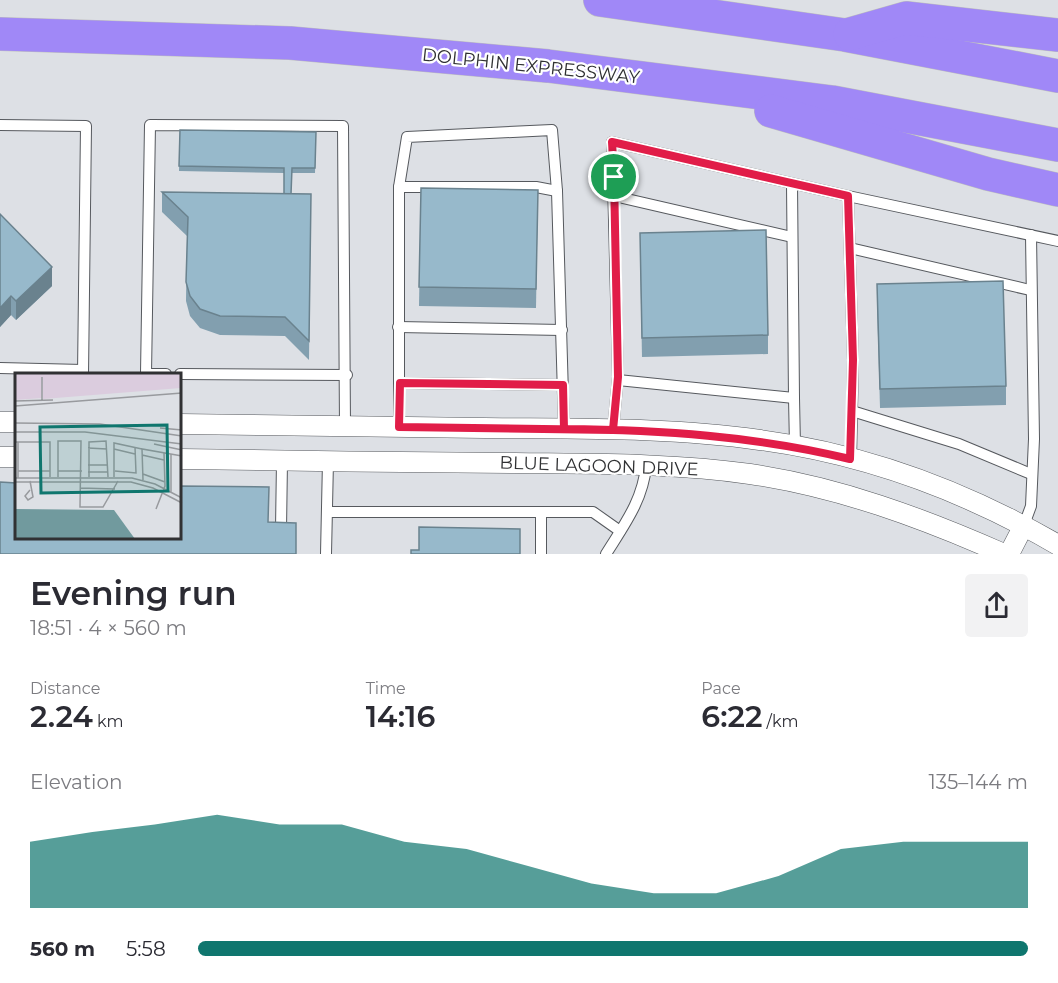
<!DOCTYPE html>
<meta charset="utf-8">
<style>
:root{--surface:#fff;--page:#f2f2f3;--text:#2b2b33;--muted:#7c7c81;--accent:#0f766e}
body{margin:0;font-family:Montserrat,sans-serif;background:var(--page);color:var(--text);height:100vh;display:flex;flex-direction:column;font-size:22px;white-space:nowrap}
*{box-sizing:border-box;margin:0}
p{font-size:20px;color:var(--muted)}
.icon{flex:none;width:33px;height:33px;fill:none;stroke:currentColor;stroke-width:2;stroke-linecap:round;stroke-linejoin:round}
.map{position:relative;height:554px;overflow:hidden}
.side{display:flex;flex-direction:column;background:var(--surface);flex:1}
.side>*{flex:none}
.pin{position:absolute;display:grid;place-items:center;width:51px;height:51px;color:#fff;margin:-26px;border:3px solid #fff;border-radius:50%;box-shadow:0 2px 6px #0007}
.round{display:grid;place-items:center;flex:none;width:63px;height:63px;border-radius:6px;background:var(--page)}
.headline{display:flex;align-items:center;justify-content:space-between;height:102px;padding:0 30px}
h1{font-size:33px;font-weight:600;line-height:45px}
.metrics{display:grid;grid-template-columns:repeat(3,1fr);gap:9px;height:102px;padding:6px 30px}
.metrics div{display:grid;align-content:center}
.metrics b{font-size:30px;font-weight:600}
.metrics small{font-size:16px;font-weight:400}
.metrics p{font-size:16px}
.chart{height:168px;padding:12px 30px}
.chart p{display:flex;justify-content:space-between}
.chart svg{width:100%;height:108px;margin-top:6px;fill:var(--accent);opacity:.7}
ul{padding:0 30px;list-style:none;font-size:20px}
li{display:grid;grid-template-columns:96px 72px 1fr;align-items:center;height:45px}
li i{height:15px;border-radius:8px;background:var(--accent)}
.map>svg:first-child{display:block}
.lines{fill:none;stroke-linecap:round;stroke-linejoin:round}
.service-casing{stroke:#56595e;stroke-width:12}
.minor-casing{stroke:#56595e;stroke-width:21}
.motorway-casing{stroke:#bdbdbe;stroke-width:34}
.service{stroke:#fff;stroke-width:10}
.minor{stroke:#fff;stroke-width:20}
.motorway{stroke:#a088f7;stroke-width:33}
.wall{fill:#829faf}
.shaded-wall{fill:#6a828e}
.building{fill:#97b9cb;stroke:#6a828e;stroke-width:1.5}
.route-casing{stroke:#fff;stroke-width:12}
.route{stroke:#e11d48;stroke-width:8}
.labels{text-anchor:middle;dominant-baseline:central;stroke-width:4.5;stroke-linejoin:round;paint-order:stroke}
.street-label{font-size:18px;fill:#303133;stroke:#fff}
.inset-road{fill:none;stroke:#989a9e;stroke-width:1.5}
.view{fill:#0f766e;fill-opacity:0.15;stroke:#0f766e;stroke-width:3}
.inset-edge{fill:none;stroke:#303133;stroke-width:3}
</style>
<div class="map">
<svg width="1058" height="554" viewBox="0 0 1058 554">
<rect width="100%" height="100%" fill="#dde0e5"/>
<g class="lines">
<g class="service-casing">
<g id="service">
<polyline points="0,125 86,126 83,374"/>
<polyline points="399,187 536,187 557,191"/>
<polyline points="614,196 792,237"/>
<polyline points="850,248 1030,290"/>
<polyline points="398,327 562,330"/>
<polyline points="0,368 83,370"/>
<polyline points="146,374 150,125 343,126 345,426"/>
<polyline points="146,374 166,374"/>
<polyline points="180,374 347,375"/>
<polyline points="618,380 794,398 792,184"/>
<polyline points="400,383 563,385"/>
<polyline points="794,398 795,446"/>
<polyline points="852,411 959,444 1031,474"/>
<polyline points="399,427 399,187 407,137 552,130 557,191 564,429"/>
<polyline points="613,430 618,377 612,142 848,196"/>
<polyline points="851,459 853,360 848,196 1058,241"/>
<polyline points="327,512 593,512 620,531"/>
<polyline points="1024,525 1031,506 1034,439 1031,235"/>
<polyline points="281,529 282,461"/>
<polyline points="326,554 328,461"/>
<polyline points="541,554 541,512"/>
<path d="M606,554C624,525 643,500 646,466"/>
</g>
</g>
<g class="minor-casing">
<g id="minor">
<polyline points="0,422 16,422"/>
<path d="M180,424C281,425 383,427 484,428C576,429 669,427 760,440C865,454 967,492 1058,545"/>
<polyline points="0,457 16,457"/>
<path d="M180,459C292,461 403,462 515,463C593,464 672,463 750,474C839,487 922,518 1004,554"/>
<polyline points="1009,554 1024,525"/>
</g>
</g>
<g class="motorway-casing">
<g id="motorway">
<polyline points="600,0 845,35 1058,76"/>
<polyline points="0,34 290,43 548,66 832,102 1058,145"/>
<polyline points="850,34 906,18 1058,35"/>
<polyline points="771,111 988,174 1058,190"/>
</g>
</g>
<use href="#service" class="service"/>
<use href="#minor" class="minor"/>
<use href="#motorway" class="motorway"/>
</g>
<g class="wall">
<polygon points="180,130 316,132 315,173 292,173 291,194 311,194 309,360 285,336 220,335 200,328 190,316 186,301 187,236 162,212 162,192 284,194 284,173 179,171"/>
<polygon points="421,188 538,190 536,308 419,306"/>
<polygon points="0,214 52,286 16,320 11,315 0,327"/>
<polygon points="640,252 768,335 768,354 642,357"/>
<polygon points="877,303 1006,386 1006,405 880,408"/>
</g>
<g class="shaded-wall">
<polygon points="52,267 52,286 16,320 16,301"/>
<polygon points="11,296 11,315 0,327 0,308"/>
</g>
<g class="building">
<polygon points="180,130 316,132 315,168 292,168 291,194 284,194 284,168 179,166"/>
<polygon points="421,188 538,190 536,289 419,287"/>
<polygon points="162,192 311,194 309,341 285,317 220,316 200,309 190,296 186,282 188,217"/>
<polygon points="0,214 52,267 16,301 11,296 0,308"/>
<polygon points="766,230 768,335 642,338 640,233"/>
<polygon points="1003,281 1006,386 880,389 877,284"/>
<polygon points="0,482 16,483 16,537 180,537 180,486 269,487 268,522 296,523 296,554 0,554"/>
<polygon points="419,527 520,529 520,554 411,554 411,550 419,550"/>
</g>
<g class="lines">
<g class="route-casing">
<path id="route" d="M614,177L618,377L613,430L399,427L400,383L563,385L564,429C661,430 755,436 850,459L853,360L848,196L612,142L614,177"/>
</g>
<use href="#route" class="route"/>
</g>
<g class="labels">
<g class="street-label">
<text transform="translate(531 66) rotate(6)">DOLPHIN EXPRESSWAY</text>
<text transform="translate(599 466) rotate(2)">BLUE LAGOON DRIVE</text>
</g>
</g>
<g transform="translate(15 373)">
<rect width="166" height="166" fill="#dde0e5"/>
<path d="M0,0H166V15L28,26V3L27,25L0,27Z" fill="#dbccde"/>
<path d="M0,136L99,137L120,166H0Z" fill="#719a9e"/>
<path class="inset-road" d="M27,4V27M0,28L38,27M0,33L167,20M0,50L85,51L167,63M145,55L167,57M0,59H70L167,71M0,69H35V104M3,69V105M139,71L167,77M73,75L92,76M99,76L120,81M156,81V119M127,82L149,87M73,92H93M3,98H35M43,98H67M100,98L121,100L120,74M73,99H93M128,101L150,109M43,104V68H66L65,134H88L103,108M74,104V69L91,68L93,104M99,104V70L127,76M0,105H117L140,111L167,125M128,107L127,76L167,83M15,108L18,124L13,127L10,123L15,117M0,109H116L138,115L167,130M65,115L100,116M141,136L150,113L149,80"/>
<path class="view" d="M152,52L153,118L26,120L25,54Z"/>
<rect width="166" height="166" class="inset-edge"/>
</g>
</svg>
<div class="pin" style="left:614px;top:177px;background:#1e9e55"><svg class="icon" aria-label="arrive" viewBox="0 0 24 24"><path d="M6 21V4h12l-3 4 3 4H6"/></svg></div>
</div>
<section class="side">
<div class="headline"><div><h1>Evening run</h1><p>18:51 · 4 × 560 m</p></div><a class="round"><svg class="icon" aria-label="share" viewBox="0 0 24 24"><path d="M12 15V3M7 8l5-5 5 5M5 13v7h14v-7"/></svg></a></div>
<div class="metrics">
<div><p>Distance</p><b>2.24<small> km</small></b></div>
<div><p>Time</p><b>14:16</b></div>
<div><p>Pace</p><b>6:22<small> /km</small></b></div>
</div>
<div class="chart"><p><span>Elevation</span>135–144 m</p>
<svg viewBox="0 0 160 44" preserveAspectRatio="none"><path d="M0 44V17L10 13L20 10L30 6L40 10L50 10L60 17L70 20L80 27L90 34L100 38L110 38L120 31L130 20L140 17L150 17L160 17V44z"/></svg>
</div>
<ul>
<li><b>560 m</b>5:58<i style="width:100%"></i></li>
</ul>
</section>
